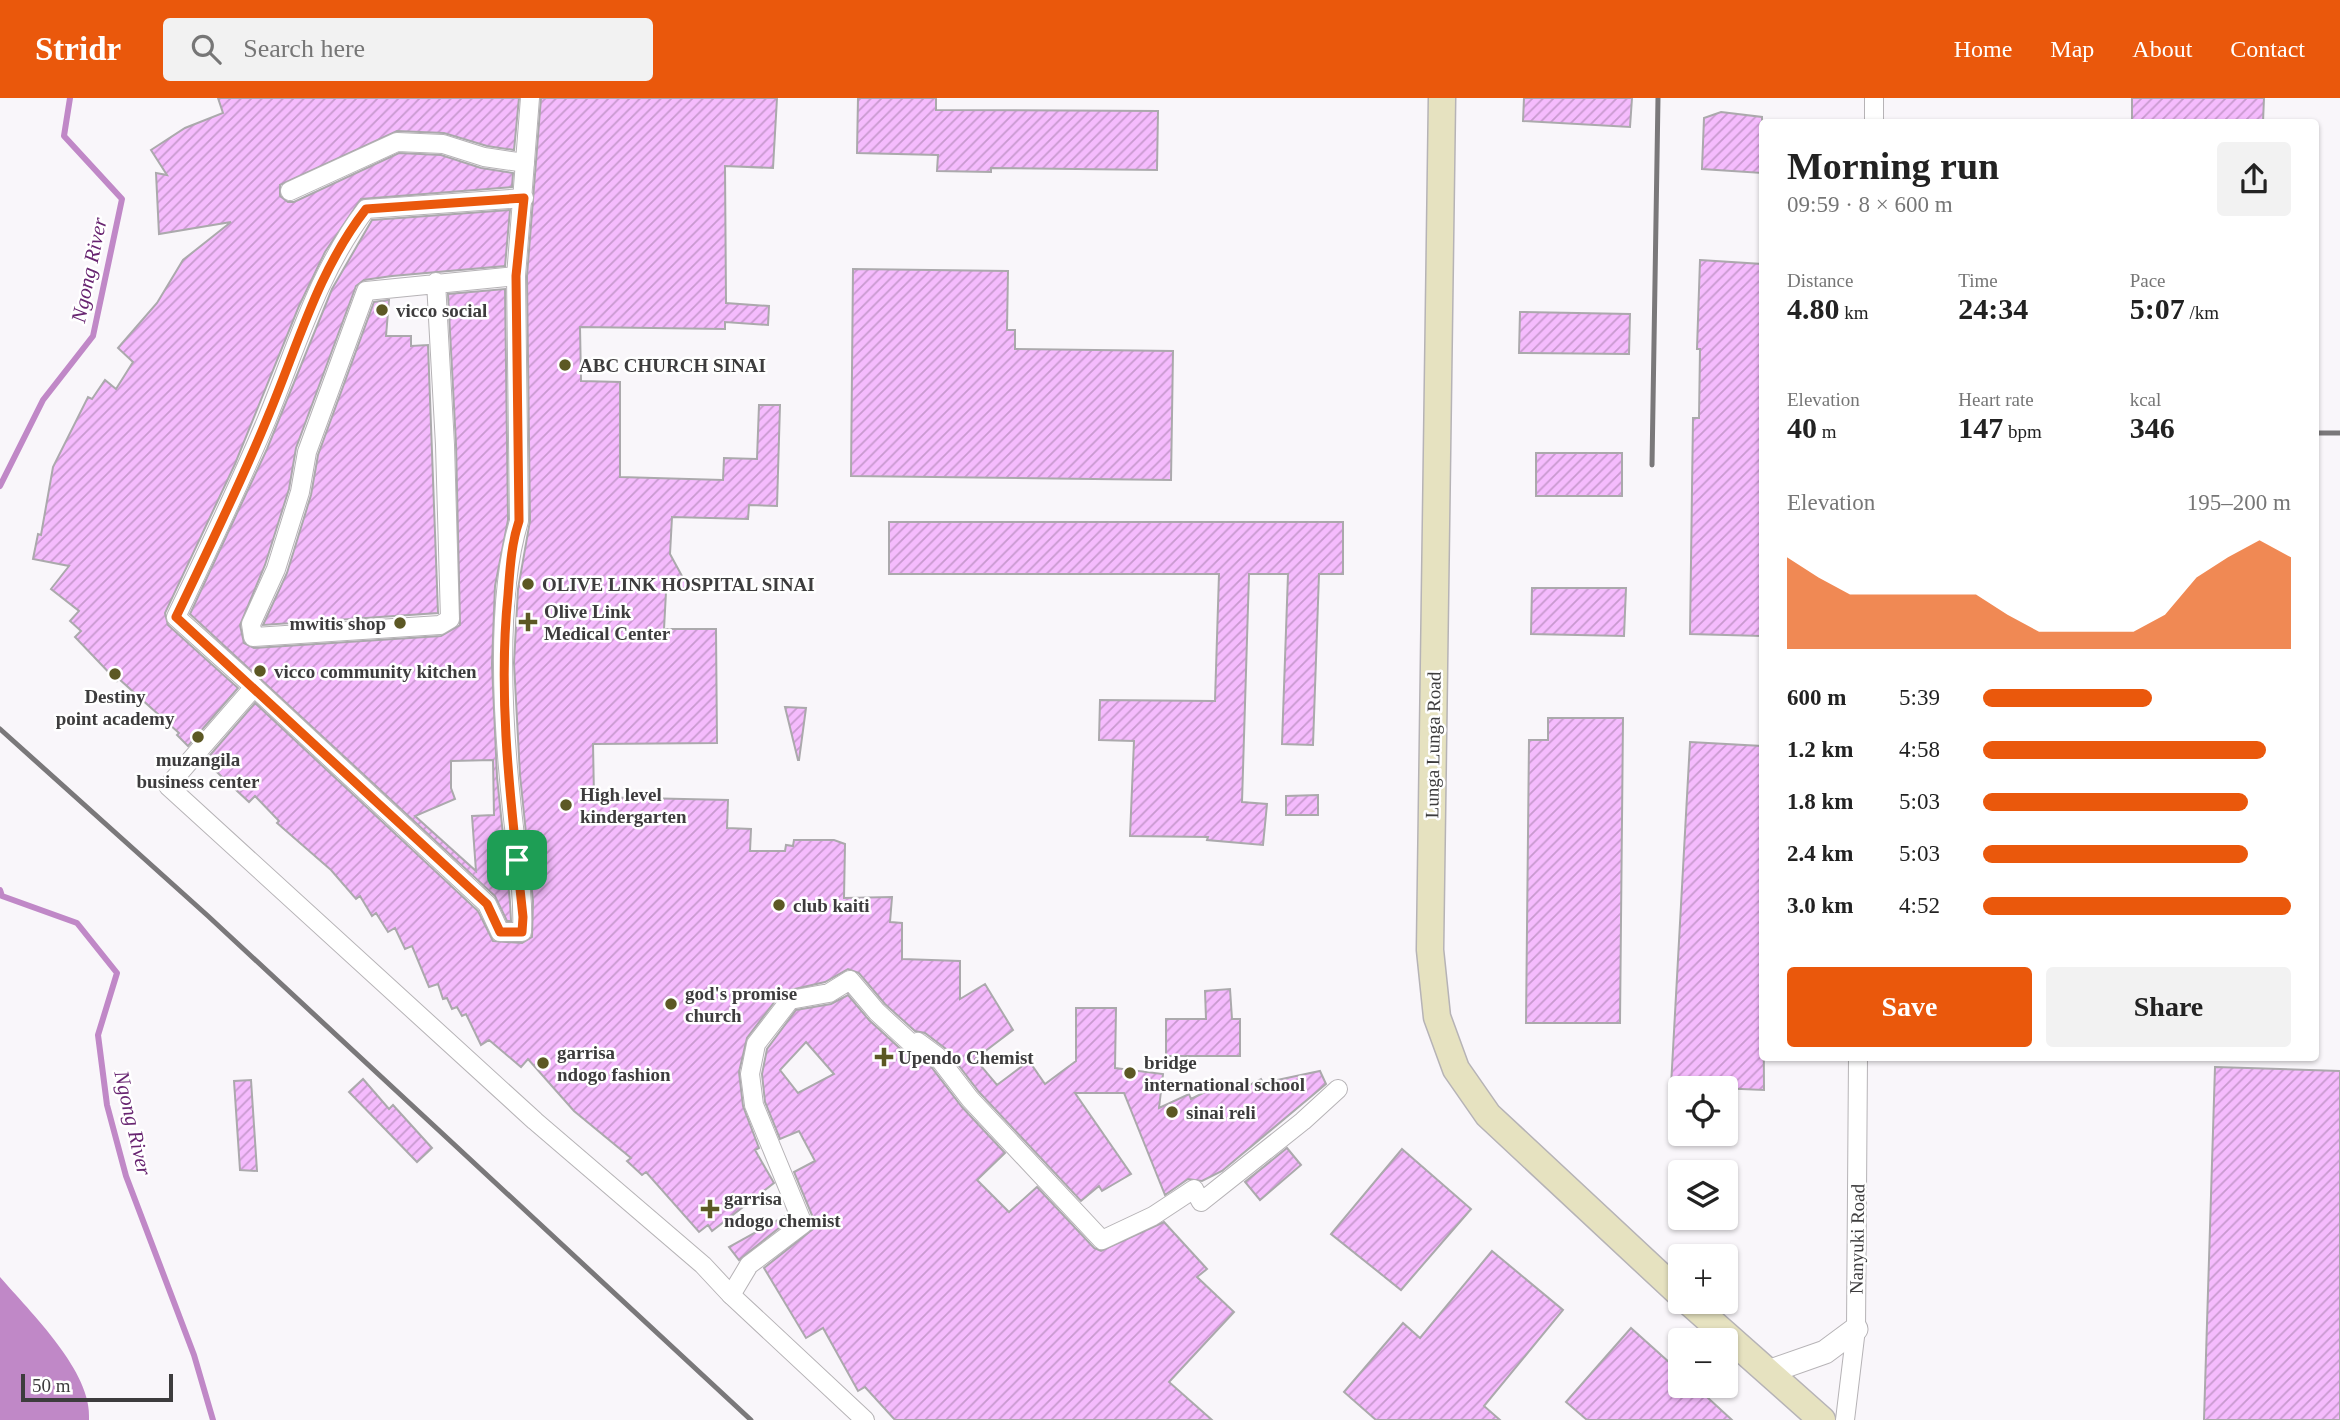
<!DOCTYPE html>
<meta charset="utf-8">
<style>
:root{--surface:#fff;--page:#f2f2f2;--text:#222;--muted:#767676;--accent:#ea580c}
body{margin:0;font-family:"Times New Roman",serif;background:var(--page);color:var(--text);height:100vh;display:flex;flex-direction:column;font-size:26px;white-space:nowrap}
*{box-sizing:border-box;margin:0}
p{font-size:23px;color:var(--muted)}
.icon{flex:none;width:38px;height:38px;fill:none;stroke:currentColor;stroke-width:2;stroke-linecap:round;stroke-linejoin:round}
.map{position:relative;flex:1;overflow:hidden}
.side{position:absolute;left:1759px;top:21px;width:560px;height:942px;display:flex;flex-direction:column;background:var(--surface);border-radius:7px;box-shadow:0 2px 5px #0004}
.side>*{flex:none}
.fabs{position:absolute;left:1668px;top:978px;display:grid;gap:14px}
.fabs a{display:grid;place-items:center;width:70px;height:70px;border-radius:7px;background:var(--surface);box-shadow:0 2px 5px #0004;font-size:35px}
.scale{position:absolute;left:21px;bottom:18px;width:152px;box-sizing:border-box;padding-left:7px;border:4px solid #3d3c3d;border-top:0;font-size:19px;line-height:24px;white-space:nowrap;color:#3d3c3d;-webkit-text-stroke:5px #fff;paint-order:stroke}
.pin{position:absolute;display:grid;place-items:center;width:60px;height:60px;color:#fff;margin:-30px;border-radius:14px;box-shadow:0 4px 10px #0006}
.round{display:grid;place-items:center;flex:none;width:74px;height:74px;border-radius:7px;background:var(--page)}
.overview{display:flex;align-items:center;justify-content:space-between;height:119px;padding:0 28px}
h1{font-size:38px;font-weight:800;line-height:52px}
.metrics{display:grid;grid-template-columns:repeat(3,1fr);gap:10px;height:119px;padding:7px 28px}
.metrics div{display:grid;align-content:center}
.metrics b{font-size:30px;font-weight:800}
.metrics small{font-size:19px;font-weight:400}
.metrics p{font-size:19px}
.chart{height:196px;padding:14px 28px}
.chart p{display:flex;justify-content:space-between}
.chart svg{width:100%;height:126px;margin-top:7px;fill:var(--accent);opacity:.7}
.primary-button{display:flex;gap:14px;margin-top:auto;padding:14px 28px}
.primary-button a{flex:1;height:80px;border-radius:7px;background:var(--accent);color:#fff;font-size:28px;font-weight:800;line-height:80px;text-align:center}
.primary-button a+a{background:var(--page);color:var(--text)}
ul{padding:0 28px;list-style:none;font-size:23px}
li{display:grid;grid-template-columns:112px 84px 1fr;align-items:center;height:52px}
li i{height:18px;border-radius:9px;background:var(--accent)}
header{display:flex;align-items:center;gap:42px;box-sizing:border-box;height:98px;padding:0 35px;background:var(--accent);color:#fff}
header strong{font-size:33px}
nav{display:flex;gap:38px;margin-inline-start:auto;font-size:24px}
.search{width:490px;height:63px;background:var(--page);display:flex;align-items:center;gap:18px;box-sizing:border-box;padding:0 24px;border-radius:7px;color:var(--muted);font-size:26px}
.map>svg:first-child{display:block}
.water{fill:#c088c7}
.lines{fill:none;stroke-linecap:round;stroke-linejoin:round}
.stream{stroke:#c088c7;stroke-width:6}
.building{fill:url(#building-hatch);stroke:#aba9ac;stroke-width:2;fill-rule:evenodd}
.minor-casing{stroke:#b6b3b6;stroke-width:20}
.tertiary-casing{stroke:#b6b3b6;stroke-width:25}
.secondary-casing{stroke:#b6b3b6;stroke-width:29}
.minor{stroke:#fff;stroke-width:18}
.tertiary{stroke:#fff;stroke-width:23}
.secondary{stroke:#e6e2c0;stroke-width:26}
.rail{stroke:#7a787a;stroke-width:5}
.route-casing{stroke:#fff;stroke-width:14}
.route{stroke:#ea580c;stroke-width:9}
.poi-dot{fill:#5c5824;stroke:#fff;stroke-width:2.5}
.labels{text-anchor:middle;dominant-baseline:central;stroke-width:5;stroke-linejoin:round;paint-order:stroke}
.poi-label{font-size:19px;font-weight:bold;fill:#3d3c3d;stroke:#fff;text-anchor:start}
.street-label{font-size:19px;fill:#3d3c3d;stroke:#fff}
.water-label{font-size:21px;font-style:italic;fill:#682571;stroke:#fff}
</style>
<header>
<strong>Stridr</strong>
<div class="search"><svg class="icon" aria-label="search" viewBox="0 0 24 24"><circle cx="10" cy="10" r="6"/><path d="M15 15l6 6"/></svg>Search here</div>
<nav><a>Home</a><a>Map</a><a>About</a><a>Contact</a></nav>
</header>
<div class="map">
<svg width="2340" height="1322" viewBox="0 0 2340 1322">
<defs>
<pattern id="building-hatch" width="6" height="6" patternUnits="userSpaceOnUse" patternTransform="scale(1.75)"><rect width="6" height="6" fill="#f5bbfd"/><path d="M-1 1l2-2M0 6l6-6M5 7l2-2" fill="none" stroke="#c899ce"/></pattern>
</defs>
<rect width="100%" height="100%" fill="#f9f6fa"/>
<path class="water" d="M0,1179C30,1214 93,1274 89,1322H0Z"/>
<g class="lines">
<g class="stream">
<polyline points="0,388 43,302 93,238 122,101 64,38 70,0"/>
<polyline points="0,792 2,798 77,825 117,875 98,937 107,1007 126,1078 194,1257 213,1322"/>
</g>
</g>
<g class="building">
<polygon points="218,0 519,0 514,52 487,48 444,35 397,33 280,87 280,98 288,104 294,104 399,55 441,57 481,70 513,75 512,89 361,101 325,154 299,208 235,366 165,515 168,527 238,590 188,648 177,637 179,635 119,581 117,583 75,539 81,533 70,523 79,513 51,491 69,468 33,461 38,436 41,437 53,369 88,299 92,301 105,282 116,291 133,264 118,250 157,205 183,162 231,124 159,136 156,75 167,77 151,52 185,30 223,15"/>
<polygon points="541,0 777,0 773,70 725,68 726,205 769,208 768,227 725,224 725,231 580,229 581,283 620,284 620,379 723,382 724,360 757,361 759,307 780,307 777,408 749,407 748,421 672,419 670,456 688,489 666,494 664,531 716,531 717,645 593,646 594,699 728,702 727,730 751,731 750,753 785,753 786,747 793,748 794,742 834,742 845,746 844,800 892,799 890,824 902,825 902,861 960,863 960,901 985,886 1013,932 975,961 997,987 1029,963 1045,986 1076,963 1076,910 1116,910 1115,970 1163,976 1159,1010 1189,996 1191,1001 1211,991 1240,986 1240,992 1261,981 1263,985 1320,973 1326,986 1222,1073 1202,1083 1188,1081 1165,1097 1124,995 1075,995 1131,1076 1102,1093 1099,1088 1081,1103 979,994 946,951 925,935 915,933 885,906 859,875 848,871 825,884 782,894 747,940 739,974 743,1008 759,1050 755,1052 774,1085 712,1133 708,1127 699,1134 646,1074 642,1077 627,1063 631,1060 574,1013 528,961 521,969 489,942 481,947 466,916 462,918 457,909 452,911 447,900 443,901 438,886 429,889 412,848 405,851 395,830 388,834 376,815 372,818 360,798 356,801 331,772 277,725 279,723 255,698 249,704 205,663 255,605 478,813 493,843 522,845 532,839 533,803 520,677 514,565 518,491 530,423 527,178"/>
<polygon points="858,0 936,0 936,12 1158,13 1157,72 991,70 991,74 937,73 938,57 857,55"/>
<polygon points="1524,0 1632,0 1630,29 1523,23"/>
<polygon points="2132,0 2264,0 2263,24 2132,24"/>
<polygon points="1721,14 1762,19 1762,75 1702,71 1704,20"/>
<path d="M510,112L505,168L392,178L364,182L356,188L296,350L289,391L265,467L240,527L244,545L254,550L441,538L460,527L456,346L448,196L505,191L508,422L495,488L492,566L497,679L510,804L511,823H507L495,798L190,516L267,351L332,191L372,122ZM493,662L494,717L472,718L476,773L415,718L455,701L451,690V663Z"/>
<polygon points="1700,162 1762,166 1762,538 1690,536 1693,320 1699,320 1700,251 1697,251"/>
<polygon points="853,171 1008,173 1007,232 1015,232 1015,251 1173,253 1171,382 851,378"/>
<polygon points="389,202 386,238 411,238 411,248 428,247 438,515 263,527 287,475 311,397 318,357 374,204"/>
<polygon points="1520,214 1630,216 1629,256 1519,255"/>
<rect x="1536" y="355" width="86" height="43"/>
<polygon points="889,424 1343,424 1343,476 1319,476 1313,647 1282,646 1288,476 1249,476 1242,704 1267,706 1263,747 1207,742 1208,739 1130,738 1134,643 1099,642 1100,602 1215,603 1219,476 889,476"/>
<polygon points="1532,490 1626,490 1624,538 1531,536"/>
<polygon points="785,609 806,610 799,662 798,662"/>
<polygon points="1548,620 1623,620 1620,925 1526,925 1529,642 1548,642"/>
<polygon points="1690,644 1762,648 1764,992 1671,988"/>
<polygon points="1318,697 1318,717 1286,717 1286,698"/>
<polygon points="1230,891 1232,921 1240,921 1240,958 1166,958 1166,921 1206,921 1205,893"/>
<path d="M848,897L869,922L905,955L917,957L929,966L962,1009L1005,1055L977,1082L1009,1114L1037,1089L1094,1150L1101,1153L1164,1124L1207,1171L1197,1179L1234,1214L1169,1284L1212,1322H895L865,1289L858,1293L823,1230L806,1240L764,1170L813,1131L814,1122L794,1074L815,1063L799,1033L780,1041L765,1004L762,976L767,951L796,912L831,906ZM806,944L834,976L798,995L780,972Z"/>
<polygon points="2215,969 2340,973 2340,1322 2204,1322"/>
<polygon points="363,981 389,1011 393,1007 432,1050 417,1064 349,994"/>
<polygon points="251,982 257,1073 240,1072 234,983"/>
<polygon points="1287,1050 1301,1067 1260,1102 1245,1084"/>
<polygon points="1402,1051 1471,1111 1401,1192 1331,1136"/>
<polygon points="787,1117 789,1122 739,1162 729,1149"/>
<polygon points="1492,1153 1563,1212 1484,1308 1500,1322 1376,1322 1344,1294 1403,1225 1420,1240"/>
<polygon points="1631,1230 1680,1274 1680,1288 1695,1288 1732,1322 1587,1322 1566,1304"/>
</g>
<g class="lines">
<g class="minor-casing">
<g id="minor">
<path d="M530,0L516,178L519,423C495,502 503,628 512,711C516,752 524,794 522,834H500L487,806L254,589L168,688L535,1023L703,1167L731,1197L865,1322"/>
<polyline points="1874,24 1874,0"/>
<polyline points="290,93 397,44 443,46 484,59 525,65"/>
<polyline points="436,184 445,347 450,521 440,527 253,539 251,526 276,471 300,394 307,354 366,193 516,178"/>
<path d="M254,589L176,519C207,454 239,388 267,321C297,248 318,174 366,111L524,100"/>
<polyline points="731,1197 749,1167 803,1126 754,1007 750,976 756,946 790,902 829,895 850,882 877,914 913,947 918,944 937,958 970,1001 1102,1142 1153,1118 1194,1091 1201,1104 1303,1023 1338,991"/>
<polyline points="1845,1322 1856,1231 1858,959"/>
</g>
</g>
<g class="tertiary-casing">
<polyline id="tertiary" points="1768,1274 1825,1254 1856,1231"/>
</g>
<g class="secondary-casing">
<g id="secondary">
<polyline points="1442,0 1430,852 1437,919 1456,971 1488,1017 1680,1196"/>
<polyline points="1689,1204 1822,1322"/>
</g>
</g>
<use href="#minor" class="minor"/>
<use href="#tertiary" class="tertiary"/>
<use href="#secondary" class="secondary"/>
<g class="rail">
<polyline points="2315,335 2340,335"/>
<polyline points="1652,367 1658,0"/>
<polyline points="0,631 208,818 751,1322"/>
</g>
</g>
<g class="lines">
<g class="route-casing">
<path id="route" d="M524,100L516,178L519,423C511,447 510,471 508,497C497,604 512,713 523,819L522,834H500L487,806L176,519C208,452 241,385 269,316C299,244 318,173 366,111Z"/>
</g>
<use href="#route" class="route"/>
</g>
<g class="poi-dot">
<circle cx="382" cy="212" r="7"/>
<circle cx="565" cy="267" r="7"/>
<circle cx="528" cy="486" r="7"/>
<path d="M524.5 513.5h7v7h7v7h-7v7h-7v-7h-7v-7h7z"/>
<circle cx="400" cy="525" r="7"/>
<circle cx="260" cy="573" r="7"/>
<circle cx="115" cy="576" r="7"/>
<circle cx="198" cy="639" r="7"/>
<circle cx="566" cy="707" r="7"/>
<circle cx="779" cy="807" r="7"/>
<circle cx="671" cy="906" r="7"/>
<path d="M880.5 948.5h7v7h7v7h-7v7h-7v-7h-7v-7h7z"/>
<circle cx="543" cy="965" r="7"/>
<circle cx="1130" cy="975" r="7"/>
<circle cx="1172" cy="1014" r="7"/>
<path d="M706.5 1100.5h7v7h7v7h-7v7h-7v-7h-7v-7h7z"/>
</g>
<g class="labels">
<g class="poi-label">
<text x="396" y="212">vicco social</text>
<text x="579" y="267">ABC CHURCH SINAI</text>
<text x="542" y="486">OLIVE LINK HOSPITAL SINAI</text>
<text x="544" y="513">Olive Link<tspan x="544" dy="22">Medical Center</tspan></text>
<text x="386" y="525" text-anchor="end">mwitis shop</text>
<text x="274" y="573">vicco community kitchen</text>
<text x="115" y="598" text-anchor="middle">Destiny<tspan x="115" dy="22">point academy</tspan></text>
<text x="198" y="661" text-anchor="middle">muzangila<tspan x="198" dy="22">business center</tspan></text>
<text x="580" y="696">High level<tspan x="580" dy="22">kindergarten</tspan></text>
<text x="793" y="807">club kaiti</text>
<text x="685" y="895">god's promise<tspan x="685" dy="22">church</tspan></text>
<text x="557" y="954">garrisa<tspan x="557" dy="22">ndogo fashion</tspan></text>
<text x="898" y="959">Upendo Chemist</text>
<text x="1144" y="964">bridge<tspan x="1144" dy="22">international school</tspan></text>
<text x="1186" y="1014">sinai reli</text>
<text x="724" y="1100">garrisa<tspan x="724" dy="22">ndogo chemist</tspan></text>
</g>
<g class="street-label">
<text transform="translate(1433 647) rotate(-89)">Lunga Lunga Road</text>
<text transform="translate(1857 1141) rotate(-89)">Nanyuki Road</text>
</g>
<g class="water-label">
<text transform="translate(89 172) rotate(-78)">Ngong River</text>
<text transform="translate(133 1025) rotate(77)">Ngong River</text>
</g>
</g>
</svg>
<div class="fabs">
<a><svg class="icon" aria-label="locate" viewBox="0 0 24 24"><circle cx="12" cy="12" r="6"/><path d="M12 2v4M12 18v4M2 12h4M18 12h4"/></svg></a>
<a><svg class="icon" aria-label="layers" viewBox="0 0 24 24"><path d="M12 4l9 5-9 5-9-5zM3 14l9 5 9-5"/></svg></a>
<a>+</a>
<a>−</a>
</div>
<div class="scale">50 m</div>
<div class="pin" style="left:517px;top:762px;background:#1e9e55"><svg class="icon" aria-label="arrive" viewBox="0 0 24 24"><path d="M6 21V4h12l-3 4 3 4H6"/></svg></div>
<section class="side">
<div class="overview"><div><h1>Morning run</h1><p>09:59 · 8 × 600 m</p></div><a class="round"><svg class="icon" aria-label="share" viewBox="0 0 24 24"><path d="M12 15V3M7 8l5-5 5 5M5 13v7h14v-7"/></svg></a></div>
<div class="metrics">
<div><p>Distance</p><b>4.80<small> km</small></b></div>
<div><p>Time</p><b>24:34</b></div>
<div><p>Pace</p><b>5:07<small> /km</small></b></div>
</div>
<div class="metrics">
<div><p>Elevation</p><b>40<small> m</small></b></div>
<div><p>Heart rate</p><b>147<small> bpm</small></b></div>
<div><p>kcal</p><b>346</b></div>
</div>
<div class="chart"><p><span>Elevation</span>195–200 m</p>
<svg viewBox="0 0 160 44" preserveAspectRatio="none"><path d="M0 44V12L10 19L20 25L30 25L40 25L50 25L60 25L70 32L80 38L90 38L100 38L110 38L120 32L130 19L140 12L150 6L160 12V44z"/></svg>
</div>
<ul>
<li><b>600 m</b>5:39<i style="width:55%"></i></li>
<li><b>1.2 km</b>4:58<i style="width:92%"></i></li>
<li><b>1.8 km</b>5:03<i style="width:86%"></i></li>
<li><b>2.4 km</b>5:03<i style="width:86%"></i></li>
<li><b>3.0 km</b>4:52<i style="width:100%"></i></li>
</ul>
<div class="primary-button"><a>Save</a><a>Share</a></div>
</section>
</div>
